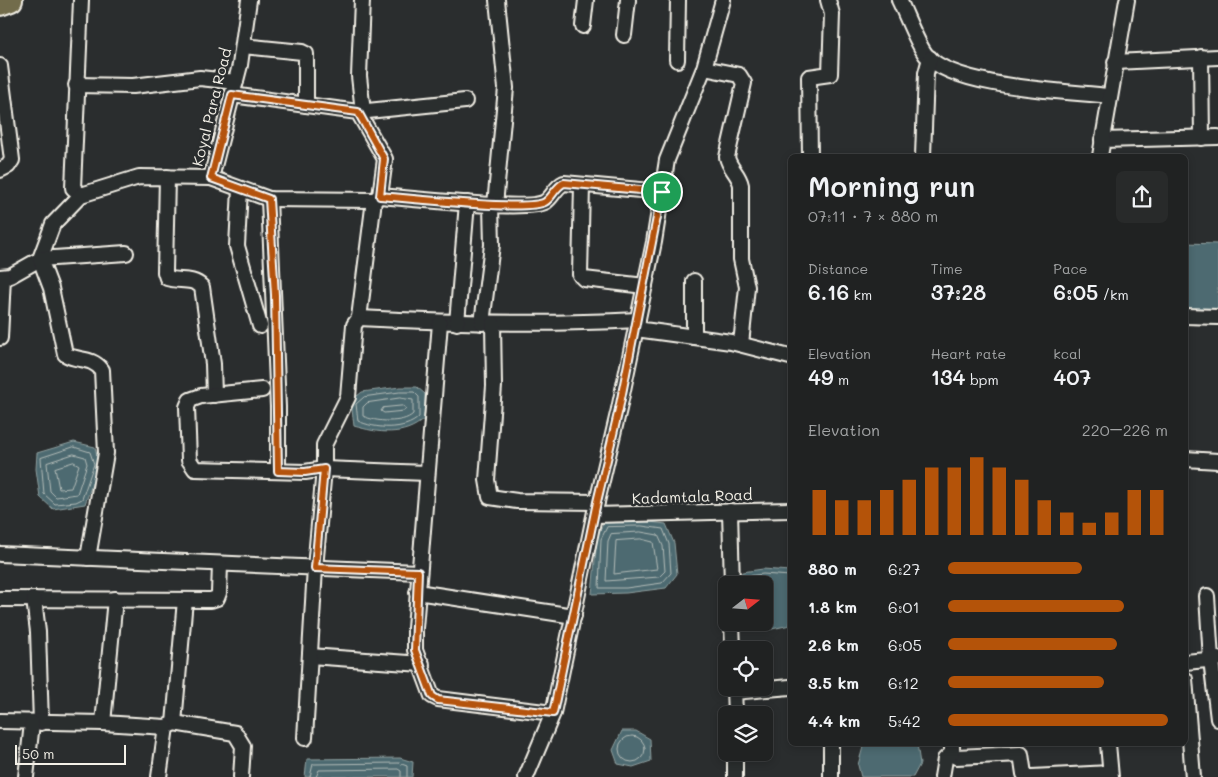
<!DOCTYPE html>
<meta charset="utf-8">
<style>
:root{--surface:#202222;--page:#282a2a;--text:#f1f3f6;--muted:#a2a4a5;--line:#3d3f40;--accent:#b45309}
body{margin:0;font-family:Mali,sans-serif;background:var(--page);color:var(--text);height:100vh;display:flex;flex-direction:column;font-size:19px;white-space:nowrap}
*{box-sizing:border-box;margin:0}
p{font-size:16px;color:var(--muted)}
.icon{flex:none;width:28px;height:28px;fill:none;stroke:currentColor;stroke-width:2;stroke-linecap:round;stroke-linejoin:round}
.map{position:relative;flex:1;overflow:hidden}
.drawer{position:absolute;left:788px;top:154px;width:400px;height:592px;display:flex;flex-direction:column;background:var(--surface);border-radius:8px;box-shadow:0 2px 8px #0003,0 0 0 1px var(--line)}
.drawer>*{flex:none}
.needle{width:32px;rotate:73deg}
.buttons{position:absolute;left:718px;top:576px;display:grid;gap:10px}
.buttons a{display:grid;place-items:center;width:55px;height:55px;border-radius:8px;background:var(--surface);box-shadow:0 2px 8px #0003,0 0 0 1px var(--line);font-size:25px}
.scale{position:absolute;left:15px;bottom:12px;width:111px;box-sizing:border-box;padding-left:5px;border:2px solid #f4f1e8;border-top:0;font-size:14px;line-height:18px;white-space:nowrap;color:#f4f1e8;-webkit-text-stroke:4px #2a2d2e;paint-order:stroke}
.pin{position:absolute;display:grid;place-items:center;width:42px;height:42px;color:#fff;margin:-21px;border:2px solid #fff;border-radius:50%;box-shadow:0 1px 5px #0007}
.round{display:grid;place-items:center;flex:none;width:52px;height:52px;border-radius:8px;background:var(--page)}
.summary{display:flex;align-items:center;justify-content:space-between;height:85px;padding:0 20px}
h1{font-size:28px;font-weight:600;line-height:38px}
.figures{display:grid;grid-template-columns:repeat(3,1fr);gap:8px;height:85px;padding:5px 20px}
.figures div{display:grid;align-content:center}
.figures b{font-size:21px;font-weight:600}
.figures small{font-size:14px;font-weight:400}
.figures p{font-size:14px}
.chart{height:140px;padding:10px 20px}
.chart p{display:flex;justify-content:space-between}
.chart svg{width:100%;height:90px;margin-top:5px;stroke:var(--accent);stroke-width:6}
ul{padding:0 20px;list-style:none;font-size:16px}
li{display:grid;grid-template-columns:80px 60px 1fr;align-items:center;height:38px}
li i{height:12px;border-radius:6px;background:var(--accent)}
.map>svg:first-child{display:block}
.water{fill:#4e6b71;stroke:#90a1a1}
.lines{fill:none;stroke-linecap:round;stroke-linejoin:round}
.shore{stroke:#b2bbb8;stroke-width:1}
.street-casing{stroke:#f4f1e8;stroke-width:18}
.primary-casing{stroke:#f4f1e8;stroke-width:26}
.street{stroke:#2a2d2e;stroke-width:14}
.primary{stroke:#726c4b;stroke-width:22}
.route-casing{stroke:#fff;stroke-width:10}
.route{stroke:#b45309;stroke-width:6}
.labels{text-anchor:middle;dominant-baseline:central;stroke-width:5;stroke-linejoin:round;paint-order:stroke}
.street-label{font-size:15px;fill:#f4f1e8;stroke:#2a2d2e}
</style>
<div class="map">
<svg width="1218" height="777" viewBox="0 0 1218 777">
<rect width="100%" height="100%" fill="#2a2d2e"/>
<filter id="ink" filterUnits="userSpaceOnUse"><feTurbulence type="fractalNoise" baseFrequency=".02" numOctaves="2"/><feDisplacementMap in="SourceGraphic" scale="10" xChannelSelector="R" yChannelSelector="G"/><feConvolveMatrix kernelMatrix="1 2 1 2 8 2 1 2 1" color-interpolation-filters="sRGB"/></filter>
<g filter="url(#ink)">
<g class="water">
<polygon points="1185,243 1218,244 1218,312 1185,310"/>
<path d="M400,387H417L425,394L424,419C404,437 378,433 354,426L351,401L362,392Z"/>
<polygon points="74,442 95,447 99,464 85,504 53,509 40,497 36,469 37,453"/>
<polygon points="604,521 642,521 666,524 674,543 677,574 666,588 626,593 592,594 597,538"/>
<polygon points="763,569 790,571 790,625 763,631 746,623 764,622 764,585 741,585 742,572"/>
<polygon points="622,731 636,731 650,739 651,761 633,767 618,764 613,750"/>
<polygon points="868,744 917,744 920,764 913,777 861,777 858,765 863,747"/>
<polygon points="400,758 413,762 412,777 305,777 307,759"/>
</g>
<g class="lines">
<g class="shore">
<path d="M400,392H414L419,397V417C405,431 375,429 358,421L356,404L364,397Z"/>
<path d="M400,398L413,400V414C403,424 375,422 363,416V407L367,403Z"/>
<polygon points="403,406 406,408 404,411 384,413 381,411 383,408"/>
<polygon points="74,447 90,452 94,464 82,499 76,502 55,504 44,494 41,458"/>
<polygon points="74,454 85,457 87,464 77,494 56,497 50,491 47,463"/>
<polygon points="74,462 79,465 71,488 59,489 55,468"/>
<polygon points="642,526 663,529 669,544 671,573 662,583 626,588 599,588 601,539 607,527"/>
<polygon points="641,532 658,535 663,546 665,571 659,577 606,581 608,541 611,534"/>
<polygon points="641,539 653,542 657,569 614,574 616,541"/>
<polyline points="746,585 748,576 763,574 790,576"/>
<circle cx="632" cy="749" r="13"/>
<polyline points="310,777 313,764 399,763 407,766 407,777"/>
<polyline points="316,777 319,770 398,769 401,771 401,777"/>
</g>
<g class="street-casing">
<g id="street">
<polyline points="81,0 73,188 81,195"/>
<polyline points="362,0 359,76 363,112"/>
<path d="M899,0C906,14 917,44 926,55C954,88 1066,91 1109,96"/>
<polyline points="583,26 586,0"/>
<polyline points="624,35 628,0"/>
<polyline points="243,46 302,52 306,54 306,105"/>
<polyline points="1201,57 1202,138"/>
<polyline points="677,60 678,0"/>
<polyline points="1115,62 1218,57"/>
<polyline points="0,66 12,160 8,166 0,170"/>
<path d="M704,68L739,75L744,83L727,157C729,168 739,174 741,185V259L747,287L741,344"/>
<polyline points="76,85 133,86 200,78 236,82"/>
<polyline points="232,95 358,112 385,159 380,196"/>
<polyline points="358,112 465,101"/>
<polyline points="1102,140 1218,137"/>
<polyline points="810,156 809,77 830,74 832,14 828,0"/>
<polyline points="923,156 926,73 930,58"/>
<polyline points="1100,156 1127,0"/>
<path d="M167,177L165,272L167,278C179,282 192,277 202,287L213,364L214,395"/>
<polyline points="211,178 240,65 249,0"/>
<polyline points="582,185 580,275 584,279 645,286"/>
<polyline points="240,189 237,246 260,326"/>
<polyline points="269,199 278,407 278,471"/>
<polyline points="495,205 506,88 497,0"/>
<path d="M0,277L10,276L40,259L53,224L81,195L139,177L211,178L269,199L374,200L380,196C407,198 527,212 545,202C553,197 555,187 564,183L662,192"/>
<polyline points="1185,316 1218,317"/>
<path d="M359,318C452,323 545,325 638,320"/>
<polyline points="440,323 415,628 415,650 432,696 438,699 553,713"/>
<polyline points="457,323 467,203"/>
<polyline points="482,323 492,245 491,205"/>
<polyline points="493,323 494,386 487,480 490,497 517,501 597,502"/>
<polyline points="636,329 731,342 790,357"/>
<polyline points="694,337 694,281"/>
<polyline points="0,338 3,277"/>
<polyline points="262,390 201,396 190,400 187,407 189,460 195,469 305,472 324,469 427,473"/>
<polyline points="1185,459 1218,461"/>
<polyline points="730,511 732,585"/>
<polyline points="595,515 790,510"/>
<polyline points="0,554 418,572"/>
<path d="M88,558L106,453L102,370C91,356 78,362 65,354L51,288L40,259L126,253"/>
<polyline points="417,592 574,616"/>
<polyline points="1207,596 1211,660 1218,719"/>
<polyline points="0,599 211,600 217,598 219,593 220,565"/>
<polyline points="34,599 38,632 41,723"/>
<polyline points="732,622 733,650"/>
<polyline points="310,656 422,664"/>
<polyline points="1185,662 1218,659"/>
<polyline points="1185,679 1193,777"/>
<polyline points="734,688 735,715"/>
<polyline points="734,692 790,687"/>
<polyline points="0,721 103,723 166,727 174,723 185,600"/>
<polyline points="103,723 115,599"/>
<polyline points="174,723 235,733 243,746 241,777"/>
<polyline points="305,738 315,568 324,469 324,445 348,397 354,325 359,318 374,200"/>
<polyline points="831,744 831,777"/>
<polyline points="952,744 952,753 956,757 1021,754 1024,774 1027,777"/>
<polyline points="1108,744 1111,777"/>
<polyline points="735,752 735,777"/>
<polyline points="26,777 32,723"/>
<polyline points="159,777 166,727"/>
<polyline points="526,777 553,713 597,502 619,409 654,242 667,160 704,68 723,0"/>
<polyline points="942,777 945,759 952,753"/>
<polyline points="1032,777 1110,773"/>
</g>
</g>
<g class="primary-casing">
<polyline id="primary" points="0,4 11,0"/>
</g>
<use href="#street" class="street"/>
<use href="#primary" class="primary"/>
</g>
</g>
<g class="lines" filter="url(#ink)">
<g class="route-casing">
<path id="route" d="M232,95L358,112L384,159L380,196C407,198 528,212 545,202C553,197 555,187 564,183L662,192L619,409L597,502L553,713L438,700L432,696L415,650L418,572L315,568L324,469L305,472L278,471L275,295L269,199L211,178Z"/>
</g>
<use href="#route" class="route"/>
</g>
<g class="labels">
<g class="street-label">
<text transform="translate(211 107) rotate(-76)">Koyal Para Road</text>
<text transform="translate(692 496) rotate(-2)">Kadamtala Road</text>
</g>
</g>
</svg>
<div class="buttons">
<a><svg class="needle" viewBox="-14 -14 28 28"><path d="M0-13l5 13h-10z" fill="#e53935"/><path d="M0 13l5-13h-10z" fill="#a2a4a5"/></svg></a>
<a><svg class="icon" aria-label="locate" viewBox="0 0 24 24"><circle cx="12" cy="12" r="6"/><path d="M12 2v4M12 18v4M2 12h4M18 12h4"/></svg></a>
<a><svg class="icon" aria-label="layers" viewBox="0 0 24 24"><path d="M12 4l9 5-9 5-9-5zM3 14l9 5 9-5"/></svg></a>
</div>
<div class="scale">50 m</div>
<div class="pin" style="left:662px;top:192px;background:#1e9e55"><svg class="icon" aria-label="arrive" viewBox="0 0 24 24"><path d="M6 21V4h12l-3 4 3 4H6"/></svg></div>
<section class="drawer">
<div class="summary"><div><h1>Morning run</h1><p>07:11 · 7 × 880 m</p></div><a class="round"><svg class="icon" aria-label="share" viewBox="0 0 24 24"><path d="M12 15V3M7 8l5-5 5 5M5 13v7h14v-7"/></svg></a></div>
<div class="figures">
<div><p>Distance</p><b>6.16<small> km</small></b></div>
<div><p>Time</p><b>37:28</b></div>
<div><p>Pace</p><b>6:05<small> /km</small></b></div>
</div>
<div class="figures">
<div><p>Elevation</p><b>49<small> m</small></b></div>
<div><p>Heart rate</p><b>134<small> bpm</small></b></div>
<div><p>kcal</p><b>407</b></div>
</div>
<div class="chart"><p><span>Elevation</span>220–226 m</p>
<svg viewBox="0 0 160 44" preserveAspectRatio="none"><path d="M5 44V22M15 44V27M25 44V27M35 44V22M45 44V17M55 44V11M65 44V11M75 44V6M85 44V11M95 44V17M105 44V27M115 44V33M125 44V38M135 44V33M145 44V22M155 44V22"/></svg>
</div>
<ul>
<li><b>880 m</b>6:27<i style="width:61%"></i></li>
<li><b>1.8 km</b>6:01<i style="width:80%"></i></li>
<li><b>2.6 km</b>6:05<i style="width:77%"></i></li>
<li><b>3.5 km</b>6:12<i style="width:71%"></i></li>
<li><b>4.4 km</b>5:42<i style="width:100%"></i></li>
</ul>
</section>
</div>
